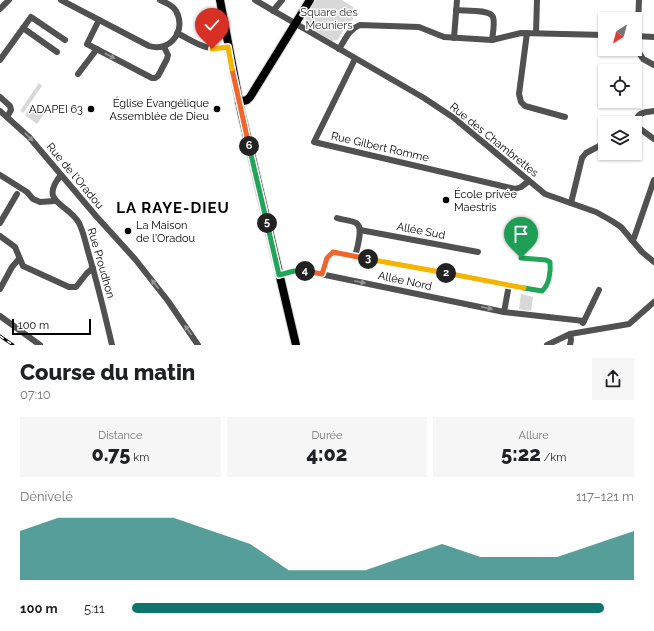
<!DOCTYPE html>
<html lang="fr">
<meta charset="utf-8">
<style>
:root{--surface:#fff;--page:#f6f6f6;--text:#202124;--muted:#757577;--accent:#0f766e}
body{margin:0;font-family:Raleway,sans-serif;background:var(--page);color:var(--text);height:100vh;display:flex;flex-direction:column;font-size:15px;white-space:nowrap}
*{box-sizing:border-box;margin:0}
p{font-size:13px;color:var(--muted)}
.icon{flex:none;width:22px;height:22px;fill:none;stroke:currentColor;stroke-width:2;stroke-linecap:round;stroke-linejoin:round}
.map{position:relative;height:345px;overflow:hidden}
.sheet{display:flex;flex-direction:column;background:var(--surface);flex:1}
.sheet>*{flex:none}
.needle{width:26px;rotate:216deg}
.tools{position:absolute;left:598px;top:12px;display:grid;gap:8px}
.tools a{display:grid;place-items:center;width:44px;height:44px;border-radius:0px;background:var(--surface);box-shadow:0 1px 3px #0004;font-size:20px}
.scale{position:absolute;left:12px;bottom:10px;width:79px;box-sizing:border-box;padding-left:4px;border:2px solid #000;border-top:0;font-size:11px;line-height:14px;white-space:nowrap;color:#000;-webkit-text-stroke:3px #fff;paint-order:stroke}
.pin{position:absolute;display:grid;place-items:center;width:34px;height:34px;color:#fff;margin:-41px -17px;border-radius:50% 50% 50% 0;rotate:-45deg;box-shadow:0 0 4px #0007}
.pin .icon{rotate:45deg}
.km{position:absolute;width:20px;height:20px;margin:-10px;border-radius:50%;background:#222;color:#fff;font-size:11px;line-height:20px;text-align:center}
.round{display:grid;place-items:center;flex:none;width:42px;height:42px;border-radius:0px;background:var(--page)}
.headline{display:flex;align-items:center;justify-content:space-between;height:68px;padding:0 20px}
h1{font-size:22px;font-weight:800;line-height:30px}
.stats{display:grid;grid-template-columns:repeat(3,1fr);gap:6px;height:68px;padding:4px 20px}
.stats div{display:grid;align-content:center;border-radius:0px;background:var(--page);text-align:center}
.stats b{font-size:20px;font-weight:800}
.stats small{font-size:11px;font-weight:400}
.stats p{font-size:11px}
.chart{height:112px;padding:8px 20px}
.chart p{display:flex;justify-content:space-between}
.chart svg{width:100%;height:72px;margin-top:4px;fill:var(--accent);opacity:.7}
ul{padding:0 20px;list-style:none;font-size:13px}
li{display:grid;grid-template-columns:64px 48px 1fr;align-items:center;height:30px}
li i{height:10px;border-radius:5px;background:var(--accent)}
.map>svg:first-child{display:block}
.green{fill:#d8d8d8}
.lines{fill:none;stroke-linecap:round;stroke-linejoin:round}
.major-casing{stroke:#dbdbdb;stroke-width:10}
.minor{stroke:#515151;stroke-width:6}
.major{stroke:#000;stroke-width:8}
.rail-casing{stroke:#000;stroke-width:3}
.rail{stroke:#fff;stroke-width:1.5;stroke-dasharray:4.5;stroke-linecap:butt}
.oneway{fill:#979797}
.split-1-casing{stroke:#fff;stroke-width:8}
.split-2-casing{stroke:#fff;stroke-width:8}
.split-3-casing{stroke:#fff;stroke-width:8}
.split-4-casing{stroke:#fff;stroke-width:8}
.split-5-casing{stroke:#fff;stroke-width:8}
.split-6-casing{stroke:#fff;stroke-width:8}
.split-7-casing{stroke:#fff;stroke-width:8}
.split-8-casing{stroke:#fff;stroke-width:8}
.split-1{stroke:#22a559;stroke-width:5}
.split-2{stroke:#f5b400;stroke-width:5}
.split-3{stroke:#f5b400;stroke-width:5}
.split-4{stroke:#f0652b;stroke-width:5}
.split-5{stroke:#22a559;stroke-width:5}
.split-6{stroke:#22a559;stroke-width:5}
.split-7{stroke:#f0652b;stroke-width:5}
.split-8{stroke:#f5b400;stroke-width:5}
.poi-dot{fill:#000;stroke:#fff;stroke-width:1.5}
.labels{text-anchor:middle;dominant-baseline:central;stroke-width:3;stroke-linejoin:round;paint-order:stroke}
.park-label{font-size:11px;fill:#2f2f2f;stroke:#fff}
.poi-label{font-size:11px;fill:#000;stroke:#fff;text-anchor:end}
.street-label{font-size:11px;fill:#000;stroke:#fff}
.district-label{font-size:15px;font-weight:bold;letter-spacing:1px;fill:#000;stroke:#fff}
</style>
<div class="map">
<svg width="654" height="345" viewBox="0 0 654 345">
<rect width="100%" height="100%" fill="#fff"/>
<g class="green">
<polygon points="316,0 342,0 353,7 353,19 345,27 338,40 332,41 307,26 305,16"/>
<polygon points="39,83 42,86 23,113 20,111"/>
<polygon points="32,105 44,114 37,124 25,115"/>
<polygon points="521,294 533,297 531,311 519,309"/>
</g>
<g class="lines">
<g class="major-casing">
<g id="major">
<polyline points="220,0 241,111 296,345"/>
<polyline points="239,102 247,100 250,97 310,0"/>
</g>
</g>
<g class="minor">
<path d="M61,0L149,46C170,53 187,30 176,11C173,5 166,3 160,0"/>
<polyline points="255,0 424,98 454,118 545,194 596,212 612,221 621,227 642,252 654,262"/>
<polyline points="639,0 637,49 643,59 654,65"/>
<polyline points="0,9 9,0"/>
<path d="M456,10C465,11 490,9 493,17C495,23 493,33 492,40"/>
<polyline points="273,11 282,0"/>
<polyline points="99,20 87,44 152,78 155,78 158,76 167,59 168,55 164,47"/>
<polyline points="23,28 57,52"/>
<path d="M177,33C197,43 206,52 228,47"/>
<polyline points="527,33 519,94 521,102 525,106 565,117"/>
<polyline points="536,33 537,0"/>
<polyline points="635,36 654,37"/>
<polyline points="454,38 457,0"/>
<path d="M339,49C345,40 349,29 360,25L419,27L444,37L492,40L521,33L605,35"/>
<polyline points="355,59 314,142 515,189 521,187 529,181"/>
<polyline points="0,60 31,17 65,40"/>
<polyline points="78,74 97,49"/>
<polyline points="0,97 10,106 11,110 7,117"/>
<polyline points="0,111 29,137 96,216 135,259 168,301 198,345"/>
<path d="M635,123C638,112 644,112 654,111"/>
<polyline points="635,128 639,128 654,139"/>
<polyline points="0,175 27,192 33,199 40,202 55,201"/>
<path d="M61,175C38,203 68,203 79,223C84,233 86,245 89,255C98,285 105,315 112,345"/>
<polyline points="571,203 582,158 586,153 605,143"/>
<path d="M337,218C342,220 351,220 356,223C364,227 357,248 355,257"/>
<polyline points="0,223 17,194"/>
<polyline points="360,230 478,252"/>
<polyline points="0,236 15,247 23,266 69,287 76,287 87,273 93,268"/>
<polyline points="632,240 634,238 654,180"/>
<polyline points="279,275 294,271 306,271 504,312 584,321"/>
<path d="M322,275L327,258L333,252L542,291C549,285 551,272 550,262L546,260L521,258"/>
<polyline points="0,289 12,267 19,259"/>
<polyline points="504,312 509,285"/>
<polyline points="0,316 40,345"/>
<polyline points="583,323 599,290"/>
<polyline points="547,345 570,334 629,324 654,302"/>
<polyline points="570,345 571,340 570,334"/>
</g>
<use href="#major" class="major"/>
<g class="rail-casing">
<polyline id="rail" points="0,336 13,345"/>
</g>
<use href="#rail" class="rail"/>
</g>
<defs><path id="oneway-solid" d="M-6-.8H1V-3.2L6.5 0L1 3.2V.8H-6Z"/></defs>
<g class="oneway">
<use href="#oneway-solid" transform="translate(110 56) rotate(28)"/>
<use href="#oneway-solid" transform="translate(29 137) rotate(45)"/>
<use href="#oneway-solid" transform="translate(360 282) rotate(12)"/>
<use href="#oneway-solid" transform="translate(155 284) rotate(-128)"/>
<use href="#oneway-solid" transform="translate(487 308) rotate(12)"/>
<use href="#oneway-solid" transform="translate(188 330) rotate(-125)"/>
</g>
<g class="lines">
<g class="split-1-casing">
<path id="split-1" d="M521,258L546,260L550,262C551,272 549,285 542,291L524,288"/>
</g>
<g class="split-2-casing">
<polyline id="split-2" points="446,273 524,288"/>
</g>
<g class="split-3-casing">
<polyline id="split-3" points="368,259 446,273"/>
</g>
<g class="split-4-casing">
<polyline id="split-4" points="305,271 322,274 327,258 333,252 368,259"/>
</g>
<g class="split-5-casing">
<polyline id="split-5" points="267,223 279,275 294,271 305,271"/>
</g>
<g class="split-6-casing">
<polyline id="split-6" points="249,146 267,223"/>
</g>
<g class="split-7-casing">
<polyline id="split-7" points="232,69 249,146"/>
</g>
<g class="split-8-casing">
<polyline id="split-8" points="212,49 228,47 232,69"/>
</g>
<use href="#split-1" class="split-1"/>
<use href="#split-2" class="split-2"/>
<use href="#split-3" class="split-3"/>
<use href="#split-4" class="split-4"/>
<use href="#split-5" class="split-5"/>
<use href="#split-6" class="split-6"/>
<use href="#split-7" class="split-7"/>
<use href="#split-8" class="split-8"/>
</g>
<g class="poi-dot">
<circle cx="91" cy="109" r="4"/>
<circle cx="217" cy="109" r="4"/>
<circle cx="446" cy="200" r="4"/>
<circle cx="128" cy="231" r="4"/>
</g>
<g class="labels">
<g class="park-label">
<text x="329" y="12">Square des<tspan x="329" dy="13">Meuniers</tspan></text>
</g>
<g class="poi-label">
<text x="209" y="103">Église Évangélique<tspan x="209" dy="13">Assemblée de Dieu</tspan></text>
<text x="83" y="109">ADAPEI 63</text>
<text x="454" y="194" text-anchor="start">École privée<tspan x="454" dy="13">Maestris</tspan></text>
<text x="136" y="225" text-anchor="start">La Maison<tspan x="136" dy="13">de l'Oradou</tspan></text>
</g>
<g class="street-label">
<text transform="translate(494 140) rotate(39)">Rue des Chambrettes</text>
<text transform="translate(380 147) rotate(13)">Rue Gilbert Romme</text>
<text transform="translate(75 176) rotate(50)">Rue de l'Oradou</text>
<text transform="translate(421 231) rotate(11)">Allée Sud</text>
<text transform="translate(101 263) rotate(74)">Rue Proudhon</text>
<text transform="translate(405 281) rotate(12)">Allée Nord</text>
</g>
<g class="district-label">
<text x="173" y="208">LA RAYE-DIEU</text>
</g>
</g>
</svg>
<div class="tools">
<a><svg class="needle" viewBox="-14 -14 28 28"><path d="M0-13l5 13h-10z" fill="#e53935"/><path d="M0 13l5-13h-10z" fill="#757577"/></svg></a>
<a><svg class="icon" aria-label="locate" viewBox="0 0 24 24"><circle cx="12" cy="12" r="6"/><path d="M12 2v4M12 18v4M2 12h4M18 12h4"/></svg></a>
<a><svg class="icon" aria-label="layers" viewBox="0 0 24 24"><path d="M12 4l9 5-9 5-9-5zM3 14l9 5 9-5"/></svg></a>
</div>
<div class="scale">100 m</div>
<div class="pin" style="left:521px;top:258px;background:#1e9e55"><svg class="icon" aria-label="arrive" viewBox="0 0 24 24"><path d="M6 21V4h12l-3 4 3 4H6"/></svg></div>
<div class="pin" style="left:212px;top:49px;background:#d93025"><svg class="icon" aria-label="check" viewBox="0 0 24 24"><path d="M5 12l5 5 9-10"/></svg></div>
<b class="km" style="left:446px;top:273px">2</b>
<b class="km" style="left:368px;top:259px">3</b>
<b class="km" style="left:305px;top:271px">4</b>
<b class="km" style="left:267px;top:223px">5</b>
<b class="km" style="left:249px;top:146px">6</b>
</div>
<section class="sheet">
<div class="headline"><div><h1>Course du matin</h1><p>07:10</p></div><a class="round"><svg class="icon" aria-label="share" viewBox="0 0 24 24"><path d="M12 15V3M7 8l5-5 5 5M5 13v7h14v-7"/></svg></a></div>
<div class="stats">
<div><p>Distance</p><b>0.75<small> km</small></b></div>
<div><p>Durée</p><b>4:02</b></div>
<div><p>Allure</p><b>5:22<small> /km</small></b></div>
</div>
<div class="chart"><p><span>Dénivelé</span>117–121 m</p>
<svg viewBox="0 0 160 44" preserveAspectRatio="none"><path d="M0 44V14L10 6L20 6L30 6L40 6L50 14L60 22L70 38L80 38L90 38L100 30L110 22L120 30L130 30L140 30L150 22L160 14V44z"/></svg>
</div>
<ul>
<li><b>100 m</b>5:11<i style="width:94%"></i></li>
</ul>
</section>
